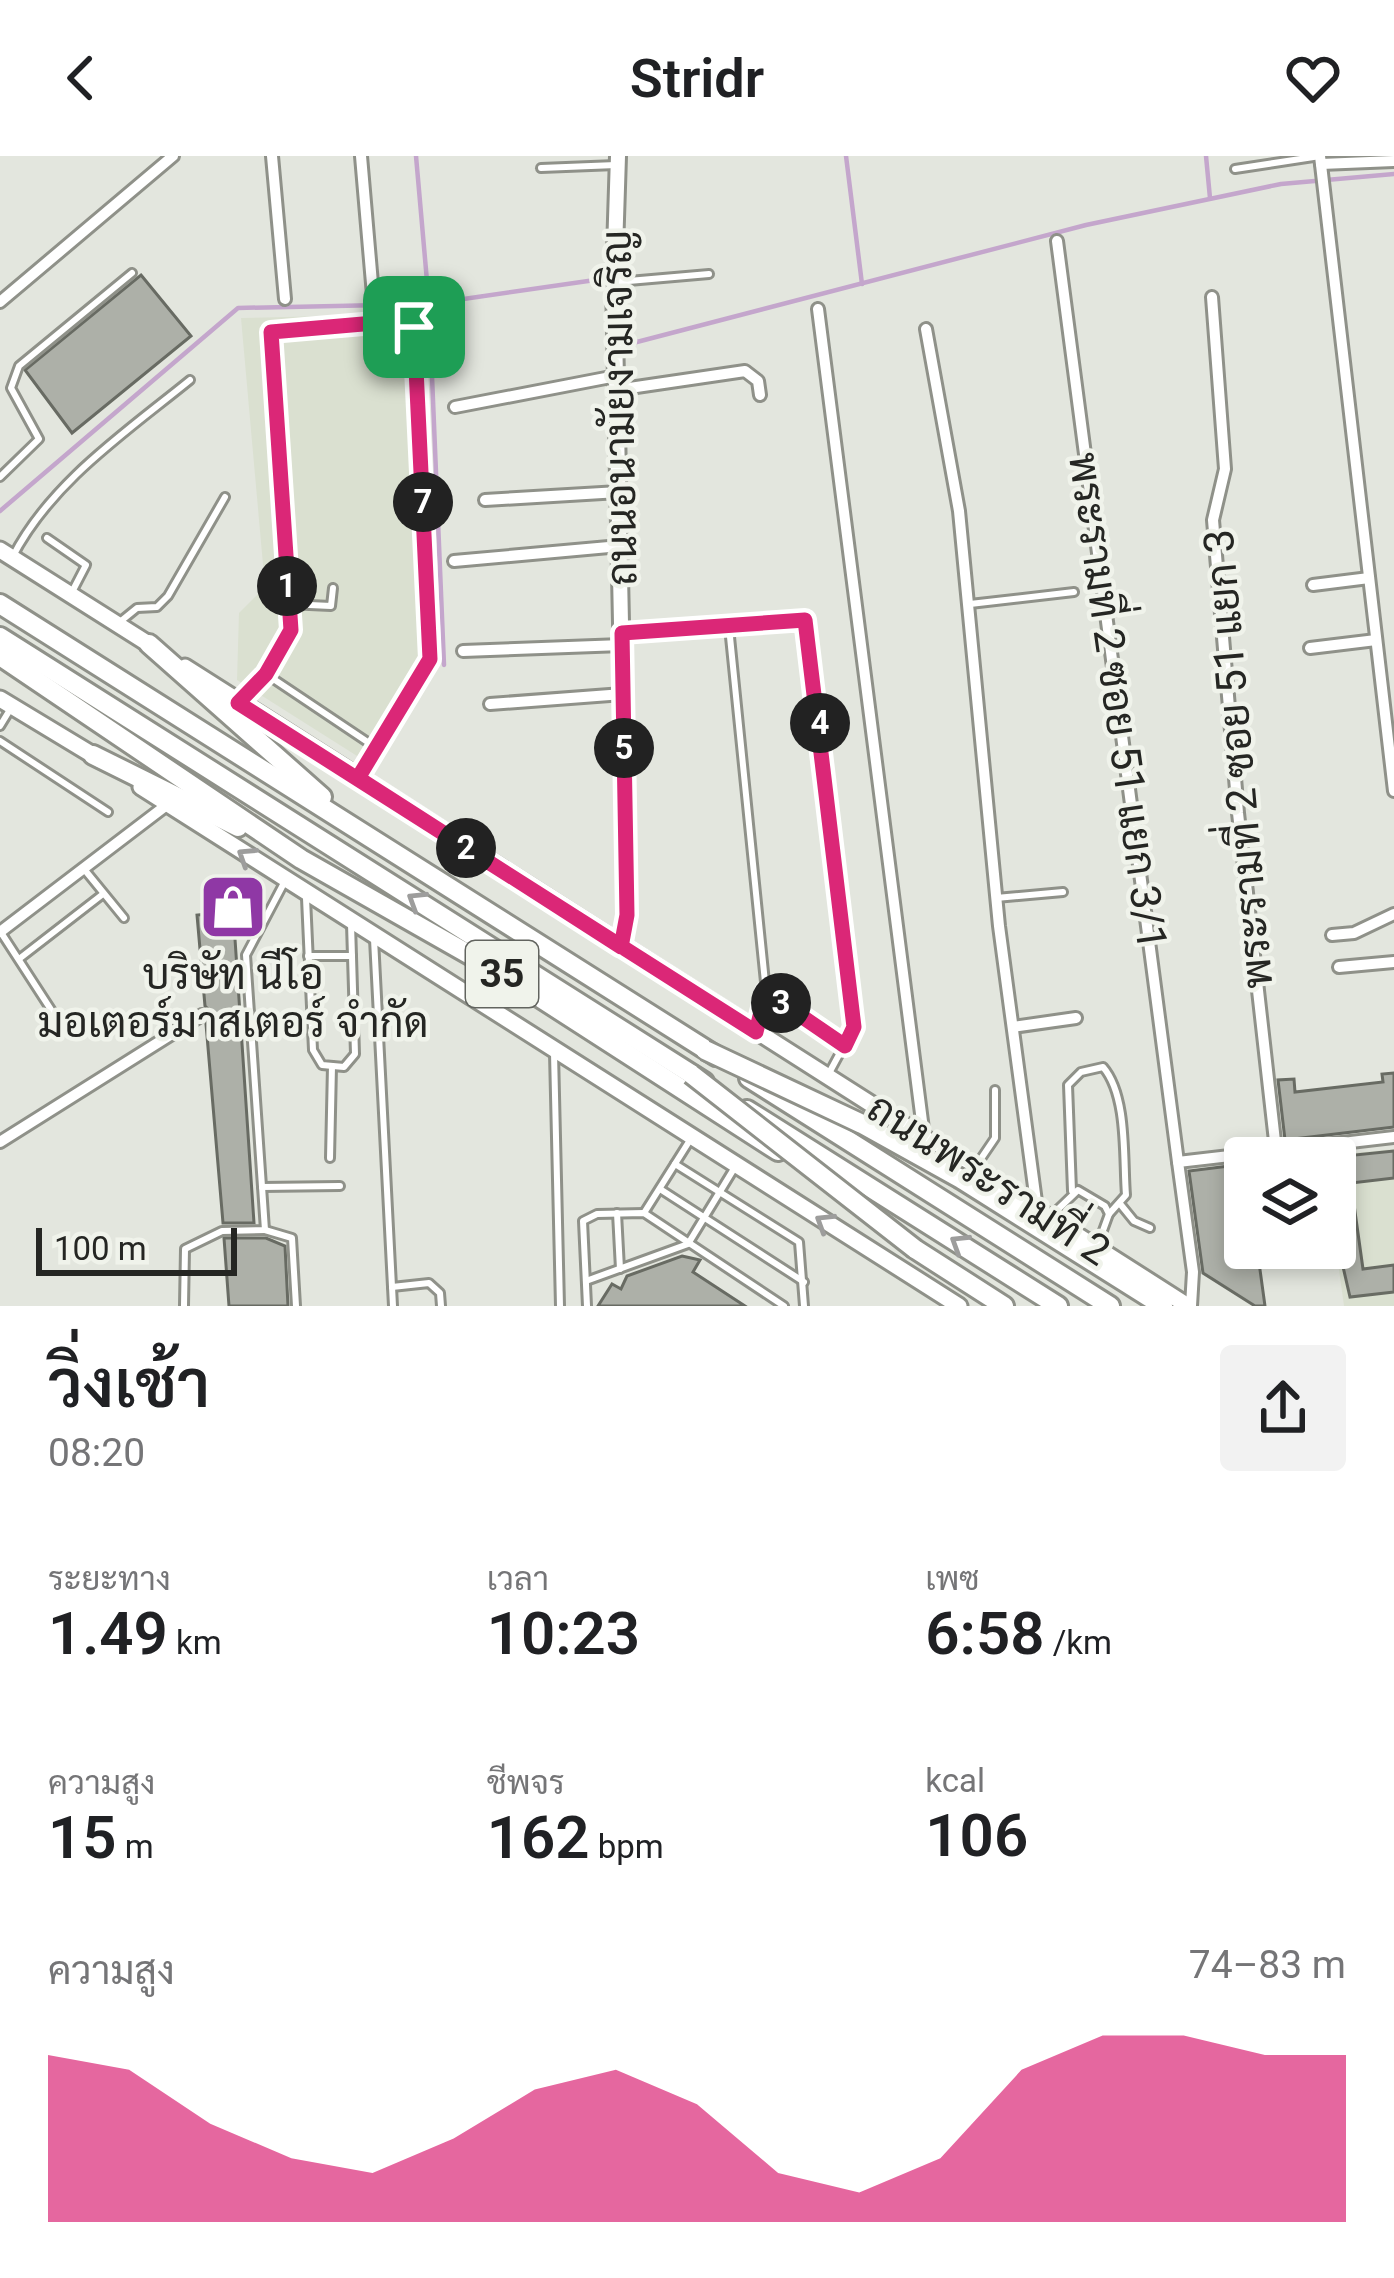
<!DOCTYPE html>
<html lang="th">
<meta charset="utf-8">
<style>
:root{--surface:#fff;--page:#f2f2f2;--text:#202124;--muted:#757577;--accent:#db2777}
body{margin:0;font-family:Roboto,Sarabun,sans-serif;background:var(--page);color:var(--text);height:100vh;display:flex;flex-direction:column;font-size:45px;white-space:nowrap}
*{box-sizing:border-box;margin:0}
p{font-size:39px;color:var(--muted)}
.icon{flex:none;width:66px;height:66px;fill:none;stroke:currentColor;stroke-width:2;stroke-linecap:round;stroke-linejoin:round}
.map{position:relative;height:1150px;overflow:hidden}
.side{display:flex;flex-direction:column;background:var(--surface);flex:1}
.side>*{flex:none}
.buttons{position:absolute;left:1224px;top:981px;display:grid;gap:24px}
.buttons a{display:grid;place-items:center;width:132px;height:132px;border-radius:12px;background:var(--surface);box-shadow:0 6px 18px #0003;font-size:60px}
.scale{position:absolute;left:36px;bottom:30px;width:201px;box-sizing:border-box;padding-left:12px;border:6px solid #252623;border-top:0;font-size:33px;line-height:42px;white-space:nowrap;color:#252623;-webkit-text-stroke:9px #f0f3eb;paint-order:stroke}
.pin{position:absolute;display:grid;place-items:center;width:102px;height:102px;color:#fff;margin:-51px;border-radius:24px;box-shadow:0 6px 18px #0006}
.km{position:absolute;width:60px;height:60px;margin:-30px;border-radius:50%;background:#222;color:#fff;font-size:33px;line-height:60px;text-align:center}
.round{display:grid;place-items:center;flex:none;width:126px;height:126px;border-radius:12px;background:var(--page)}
.head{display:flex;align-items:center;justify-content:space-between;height:204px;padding:0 48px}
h1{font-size:66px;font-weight:600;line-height:90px}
.metrics{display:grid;grid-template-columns:repeat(3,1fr);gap:18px;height:204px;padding:12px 48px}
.metrics div{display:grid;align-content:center}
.metrics b{font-size:60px;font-weight:600}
.metrics small{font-size:33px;font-weight:400}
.metrics p{font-size:33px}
.chart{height:336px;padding:24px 48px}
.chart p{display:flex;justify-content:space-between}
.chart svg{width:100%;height:216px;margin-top:12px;fill:var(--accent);opacity:.7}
header{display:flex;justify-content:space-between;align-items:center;height:156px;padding:0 48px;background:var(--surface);font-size:54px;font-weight:600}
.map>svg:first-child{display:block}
.built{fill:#dae0d0}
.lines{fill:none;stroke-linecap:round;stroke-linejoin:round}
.stream{stroke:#c4a6cc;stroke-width:4.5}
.building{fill:#adb0a8;stroke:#686b63;stroke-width:3}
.service-casing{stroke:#8f9189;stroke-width:12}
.minor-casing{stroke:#8f9189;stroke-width:16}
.tertiary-casing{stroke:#8f9189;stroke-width:20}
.secondary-casing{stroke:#8f9189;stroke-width:21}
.trunk-casing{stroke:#8f9189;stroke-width:24}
.motorway-casing{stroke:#8f9189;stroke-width:24}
.service{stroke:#fff;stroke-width:6}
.minor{stroke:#fff;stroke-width:10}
.tertiary{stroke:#fff;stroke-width:14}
.secondary{stroke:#fff;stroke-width:15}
.trunk{stroke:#fff;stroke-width:18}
.motorway{stroke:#fff;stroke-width:18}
.motorway-bridge-casing{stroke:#8f9189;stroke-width:24;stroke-linecap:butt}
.motorway-bridge{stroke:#fff;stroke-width:18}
.oneway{stroke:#9d9d9c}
.route-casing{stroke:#fff;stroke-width:24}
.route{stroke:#db2777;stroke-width:15}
.labels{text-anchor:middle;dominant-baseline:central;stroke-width:9;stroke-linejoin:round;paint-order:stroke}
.shield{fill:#f0f3eb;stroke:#62645f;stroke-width:3}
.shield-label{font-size:39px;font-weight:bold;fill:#252623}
.street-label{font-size:42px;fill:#252623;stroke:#f0f3eb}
.poi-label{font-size:42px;fill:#252623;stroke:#f0f3eb}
</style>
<header><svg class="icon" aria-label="back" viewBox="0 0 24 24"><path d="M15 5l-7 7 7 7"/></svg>Stridr<svg class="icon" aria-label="heart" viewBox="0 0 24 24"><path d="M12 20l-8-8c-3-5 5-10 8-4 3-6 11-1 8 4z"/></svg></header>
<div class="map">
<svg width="1394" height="1150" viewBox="0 0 1394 1150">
<rect width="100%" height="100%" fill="#e3e6de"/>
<g class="built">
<polygon points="412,158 427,505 365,605 237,524 239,457 265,431 241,162"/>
<polygon points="1394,993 1394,1150 1344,1150 1335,1085 1335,1002 1324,1000"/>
</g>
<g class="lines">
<g class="stream">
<polyline points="416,0 429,148 444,509"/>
<polyline points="846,0 862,128"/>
<polyline points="1206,0 1210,42"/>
<polyline points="633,187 1086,69 1281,28 1394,18"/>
<polyline points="0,355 238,152 429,148 602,123"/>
</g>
</g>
<g class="building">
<polygon points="141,119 191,180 72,277 25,214"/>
<polygon points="229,721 262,741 235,783 254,1067 223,1067 206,868 212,857 205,850 197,759 208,758"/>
<polygon points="1394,917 1394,971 1285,984 1278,924 1294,923 1295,936 1383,926 1382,918"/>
<polygon points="1394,995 1394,1022 1351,1027 1363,1113 1394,1109 1394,1136 1350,1141 1335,1076 1335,1001"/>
<polygon points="1245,1008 1245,1092 1257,1092 1265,1150 1255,1150 1203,1117 1189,1015"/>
<polygon points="224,1082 266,1082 285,1090 288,1150 229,1150"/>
<polygon points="682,1100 700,1104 693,1116 745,1150 598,1150 612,1128 621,1133 627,1120"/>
</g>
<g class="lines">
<g class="service-casing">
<g id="service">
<polyline points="541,12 616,9"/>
<polyline points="1235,13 1320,0"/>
<polyline points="617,126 709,118"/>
<polyline points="0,321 39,283 11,232 19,210 132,117"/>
<polyline points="47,382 86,409 72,436"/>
<path d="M12,402C50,327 126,276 190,224"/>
<polyline points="288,448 331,450 333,432"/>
<polyline points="970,448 1074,436"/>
<polyline points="121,465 137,452 157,451 168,440 225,341"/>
<polyline points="729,471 766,836 757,873"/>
<polyline points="625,477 805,464 854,871 828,919"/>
<polyline points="266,518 375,591"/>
<polyline points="241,544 290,480 271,176 412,165 430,503 358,621"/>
<polyline points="0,570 11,552"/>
<polyline points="0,585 108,656"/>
<polyline points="84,713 124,762"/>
<polyline points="306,742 313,894 322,909 344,911 355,898 351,768"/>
<polyline points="996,742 1063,736"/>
<polyline points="0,775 59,866"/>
<polyline points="374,783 393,1150"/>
<polyline points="308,800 352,800"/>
<polyline points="19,803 103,738"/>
<polyline points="766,836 845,890"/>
<polyline points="554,897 560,1150"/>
<polyline points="330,1002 332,910"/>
<polyline points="675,1008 799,1086 804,1150"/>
<polyline points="976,1010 995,982 995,934"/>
<polyline points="262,1031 340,1030"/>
<polyline points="660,1033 804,1126"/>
<path d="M1072,1035L1068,929L1081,916L1103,911C1128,940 1123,1003 1126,1039L1109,1058"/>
<polyline points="1121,1049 1134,1065 1150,1072"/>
<polyline points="617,1057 620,1113"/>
<polyline points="644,1057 690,984"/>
<polyline points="1052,1059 1078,1034 1105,1050 1109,1058 1097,1091"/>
<polyline points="265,1074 292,1082 296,1150"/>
<polyline points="586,1125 688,1088 735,1011"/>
<polyline points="392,1131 429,1127 440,1137 441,1150"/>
<polyline points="184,1150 185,1093 222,1075 265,1074 246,799 285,725"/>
<polyline points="587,1150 583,1065 597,1058 644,1057 784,1150"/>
</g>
</g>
<g class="minor-casing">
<g id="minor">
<polyline points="272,0 285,143"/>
<polyline points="361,0 373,139"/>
<polyline points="1320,0 1394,635"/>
<polyline points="1321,8 1394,5"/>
<polyline points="1057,85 1178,1006"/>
<polyline points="1212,141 1225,313 1213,364 1238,657 1276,994"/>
<polyline points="0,146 173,0"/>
<polyline points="818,153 924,981"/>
<polyline points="926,173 959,355 999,770 1037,1053"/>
<polyline points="616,234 745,215 758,225 760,239"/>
<polyline points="455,251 616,220"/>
<polyline points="485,344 619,336"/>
<polyline points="454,405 620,390"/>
<polyline points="1313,429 1369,422"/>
<polyline points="1310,492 1376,484"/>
<polyline points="463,495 622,489"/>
<polyline points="490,548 623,538"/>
<polyline points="0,776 168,648"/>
<polyline points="1332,779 1354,777 1394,758"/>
<polyline points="1339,811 1394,806"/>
<polyline points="1013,871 1076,862"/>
<polyline points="0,986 202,859"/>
<polyline points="1191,1150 1193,1116 1178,1006 1394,981"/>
</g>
</g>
<g class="tertiary-casing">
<polyline id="tertiary" points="618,0 614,126 627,759 621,791"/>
</g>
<g class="secondary-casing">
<g id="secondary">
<polyline points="0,394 155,492"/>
<polyline points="185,511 1188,1150"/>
<polyline points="0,543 101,604"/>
<polyline points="141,631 959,1150"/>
</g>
</g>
<g class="trunk-casing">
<g id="trunk">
<polyline points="149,488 322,641"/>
<polyline points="0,500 301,703 500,816 778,995"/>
<polyline points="93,599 238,671"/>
</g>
</g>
<g class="motorway-casing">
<g id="motorway">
<polyline points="0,448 716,900"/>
<polyline points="0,481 704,926"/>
<polyline points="749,922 1110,1150"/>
<polyline points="747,954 1058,1150"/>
<polyline points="961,1023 1163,1150"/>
<polyline points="915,1093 1004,1150"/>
</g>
</g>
<use href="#service" class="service"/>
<use href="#minor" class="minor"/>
<use href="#tertiary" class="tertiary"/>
<use href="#secondary" class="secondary"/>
<use href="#trunk" class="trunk"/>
<use href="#motorway" class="motorway"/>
<g class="motorway-bridge-casing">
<g id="motorway-bridge">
<polyline points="705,894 862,968 961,1023"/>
<polyline points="691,918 915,1093"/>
</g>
</g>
<use href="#motorway-bridge" class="motorway-bridge"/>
</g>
<defs><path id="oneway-chevron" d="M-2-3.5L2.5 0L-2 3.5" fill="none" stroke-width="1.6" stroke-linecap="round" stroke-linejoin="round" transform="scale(3)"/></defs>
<g class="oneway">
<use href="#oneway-chevron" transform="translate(246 700) rotate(-147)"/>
<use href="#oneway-chevron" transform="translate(416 744) rotate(-148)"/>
<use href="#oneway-chevron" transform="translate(824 1066) rotate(-148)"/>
<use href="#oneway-chevron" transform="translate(959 1087) rotate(-148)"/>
</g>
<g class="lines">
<g class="route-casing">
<polyline id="route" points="414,171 409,164 271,176 291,474 266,518 238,547 756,876 766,836 845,890 854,871 805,464 622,477 627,759 621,791 358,622 430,503 414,171"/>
</g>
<use href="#route" class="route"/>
</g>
<defs>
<g id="shop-square" transform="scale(3.45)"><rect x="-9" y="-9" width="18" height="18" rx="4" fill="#8f38a5" stroke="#f0f3eb"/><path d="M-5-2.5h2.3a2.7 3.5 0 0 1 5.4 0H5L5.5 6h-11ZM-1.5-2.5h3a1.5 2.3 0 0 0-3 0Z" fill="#fff"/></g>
</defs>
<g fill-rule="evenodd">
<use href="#shop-square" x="233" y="751"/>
</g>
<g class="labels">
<rect class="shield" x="466" y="785" width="72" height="66" rx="9"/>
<g class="shield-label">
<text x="502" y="818">35</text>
</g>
<g class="street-label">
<text transform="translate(619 252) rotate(-91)">ถนนอนามัยงามเจริญ</text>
<text transform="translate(1118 545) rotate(82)">พระรามที่ 2 ซอย 51 แยก 3/1</text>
<text transform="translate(1238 603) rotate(-95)">พระรามที่ 2 ซอย 51 แยก 3</text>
<text transform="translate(989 1023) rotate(33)">ถนนพระรามที่ 2</text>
</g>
<g class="poi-label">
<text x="233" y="818">บริษัท นีโอ<tspan x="233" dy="48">มอเตอร์มาสเตอร์ จำกัด</tspan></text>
</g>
</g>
</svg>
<div class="buttons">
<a><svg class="icon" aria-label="layers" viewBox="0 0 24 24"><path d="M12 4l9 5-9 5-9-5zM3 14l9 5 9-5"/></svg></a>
</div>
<div class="scale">100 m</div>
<div class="pin" style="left:414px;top:171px;background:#1e9e55"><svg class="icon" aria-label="arrive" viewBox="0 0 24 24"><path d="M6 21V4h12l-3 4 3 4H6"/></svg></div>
<b class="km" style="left:287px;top:430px">1</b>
<b class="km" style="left:466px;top:692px">2</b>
<b class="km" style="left:781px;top:847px">3</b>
<b class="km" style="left:820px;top:567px">4</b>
<b class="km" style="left:624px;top:592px">5</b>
<b class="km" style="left:423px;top:346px">7</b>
</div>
<section class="side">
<div class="head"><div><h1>วิ่งเช้า</h1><p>08:20</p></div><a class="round"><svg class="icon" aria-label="share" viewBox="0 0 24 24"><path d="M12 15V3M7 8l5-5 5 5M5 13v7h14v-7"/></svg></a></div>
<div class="metrics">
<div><p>ระยะทาง</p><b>1.49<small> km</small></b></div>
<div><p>เวลา</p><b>10:23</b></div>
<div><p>เพซ</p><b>6:58<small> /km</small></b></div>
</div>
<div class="metrics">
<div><p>ความสูง</p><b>15<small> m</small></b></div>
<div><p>ชีพจร</p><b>162<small> bpm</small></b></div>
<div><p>kcal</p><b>106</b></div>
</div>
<div class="chart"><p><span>ความสูง</span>74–83 m</p>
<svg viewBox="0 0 160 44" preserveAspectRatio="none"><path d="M0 44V10L10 13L20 24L30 31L40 34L50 27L60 17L70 13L80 20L90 34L100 38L110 31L120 13L130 6L140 6L150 10L160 10V44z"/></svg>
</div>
</section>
